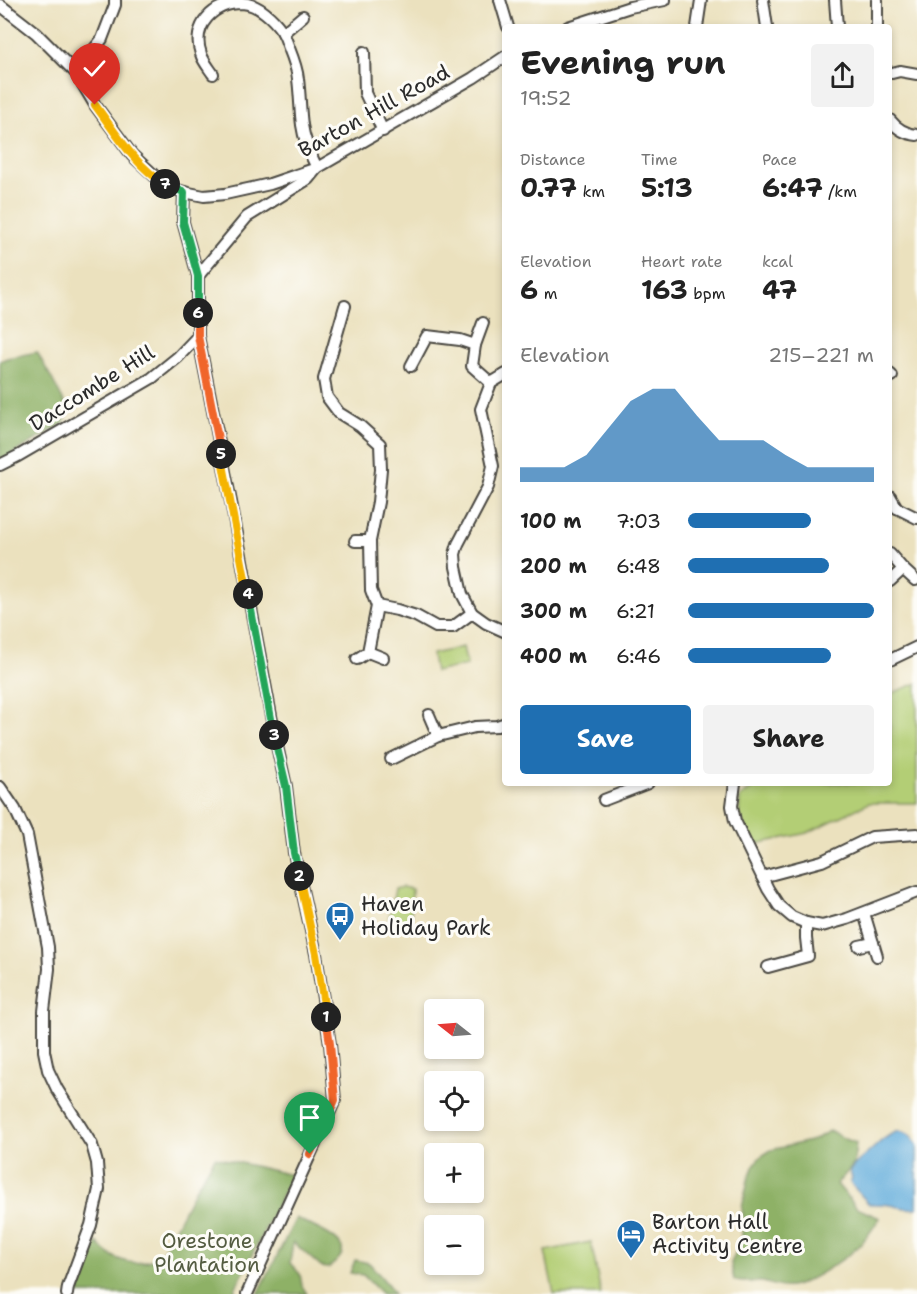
<!DOCTYPE html>
<meta charset="utf-8">
<style>
:root{--surface:#fff;--page:#f2f2f2;--text:#222;--muted:#767676;--accent:#1f6fb2}
body{margin:0;font-family:"Shantell Sans",sans-serif;background:var(--page);color:var(--text);height:100vh;display:flex;flex-direction:column;font-size:22px;white-space:nowrap}
*{box-sizing:border-box;margin:0}
p{font-size:20px;color:var(--muted)}
.icon{flex:none;width:33px;height:33px;fill:none;stroke:currentColor;stroke-width:2;stroke-linecap:round;stroke-linejoin:round}
.map{position:relative;flex:1;overflow:hidden}
.side{position:absolute;left:502px;top:24px;width:390px;height:762px;display:flex;flex-direction:column;background:var(--surface);border-radius:6px;box-shadow:0 3px 9px #0003}
.side>*{flex:none}
.needle{width:39px;rotate:287deg}
.controls{position:absolute;left:424px;top:999px;display:grid;gap:12px}
.controls a{display:grid;place-items:center;width:60px;height:60px;border-radius:6px;background:var(--surface);box-shadow:0 3px 9px #0003;font-size:30px}
.pin{position:absolute;display:grid;place-items:center;width:51px;height:51px;color:#fff;margin:-62px -26px;border-radius:50% 50% 50% 0;rotate:-45deg;box-shadow:0 0 6px #0007}
.pin .icon{rotate:45deg}
.km{position:absolute;width:30px;height:30px;margin:-15px;border-radius:50%;background:#222;color:#fff;font-size:16px;line-height:30px;text-align:center}
.round{display:grid;place-items:center;flex:none;width:63px;height:63px;border-radius:6px;background:var(--page)}
.headline{display:flex;align-items:center;justify-content:space-between;height:102px;padding:0 18px}
h1{font-size:33px;font-weight:700;line-height:45px}
.metrics{display:grid;grid-template-columns:repeat(3,1fr);gap:9px;height:102px;padding:6px 18px}
.metrics div{display:grid;align-content:center}
.metrics b{font-size:26px;font-weight:700}
.metrics small{font-size:16px;font-weight:400}
.metrics p{font-size:16px}
.chart{height:168px;padding:12px 18px}
.chart p{display:flex;justify-content:space-between}
.chart svg{width:100%;height:108px;margin-top:6px;fill:var(--accent);opacity:.7}
.primary-button{display:flex;gap:12px;margin-top:auto;padding:12px 18px}
.primary-button a{flex:1;height:69px;border-radius:6px;background:var(--accent);color:#fff;font-size:24px;font-weight:700;line-height:69px;text-align:center}
.primary-button a+a{background:var(--page);color:var(--text)}
ul{padding:0 18px;list-style:none;font-size:20px}
li{display:grid;grid-template-columns:96px 72px 1fr;align-items:center;height:45px}
li i{height:15px;border-radius:8px;background:var(--accent)}
.map>svg:first-child{display:block}
.green{fill:#b3ce74;stroke:#6f7c50;stroke-width:1.5}
.forest{fill:#8eb166;stroke:#5c6e48;stroke-width:1.5}
.water{fill:#64addc;stroke:#486c84;stroke-width:1.5}
.lines{fill:none;stroke-linecap:round;stroke-linejoin:round}
.stream{stroke:#64addc;stroke-width:3}
.minor-casing{stroke:#484641;stroke-width:14}
.minor{stroke:#fff;stroke-width:10}
.split-1-casing{stroke:#fff;stroke-width:12}
.split-2-casing{stroke:#fff;stroke-width:12}
.split-3-casing{stroke:#fff;stroke-width:12}
.split-4-casing{stroke:#fff;stroke-width:12}
.split-5-casing{stroke:#fff;stroke-width:12}
.split-6-casing{stroke:#fff;stroke-width:12}
.split-7-casing{stroke:#fff;stroke-width:12}
.split-8-casing{stroke:#fff;stroke-width:12}
.split-1{stroke:#f0652b;stroke-width:8}
.split-2{stroke:#f5b400;stroke-width:8}
.split-3{stroke:#22a559;stroke-width:8}
.split-4{stroke:#22a559;stroke-width:8}
.split-5{stroke:#f5b400;stroke-width:8}
.split-6{stroke:#f0652b;stroke-width:8}
.split-7{stroke:#22a559;stroke-width:8}
.split-8{stroke:#f5b400;stroke-width:8}
.labels{text-anchor:middle;dominant-baseline:central;stroke-width:6;stroke-linejoin:round;paint-order:stroke}
.street-label{font-size:21px;fill:#2b2b2b;stroke:#fdfcf7}
.poi-label{font-size:21px;fill:#2b2b2b;stroke:#fdfcf7;text-anchor:start}
.park-label{font-size:21px;fill:#545c41;stroke:#fdfcf7}
</style>
<div class="map">
<svg width="917" height="1294" viewBox="0 0 917 1294">
<rect width="100%" height="100%" fill="#fdfcf7"/>
<filter id="ink" filterUnits="userSpaceOnUse"><feTurbulence type="fractalNoise" baseFrequency=".0167" numOctaves="2"/><feDisplacementMap in="SourceGraphic" scale="12" xChannelSelector="R" yChannelSelector="G"/><feConvolveMatrix kernelMatrix="1 2 1 2 8 2 1 2 1" color-interpolation-filters="sRGB"/></filter>
<filter id="wash" filterUnits="userSpaceOnUse"><feTurbulence type="fractalNoise" baseFrequency=".008" numOctaves="4" result="noise"/><feDisplacementMap in="SourceGraphic" scale="24" xChannelSelector="R" yChannelSelector="G"/><feGaussianBlur stdDeviation="1.35" result="paint"/><feColorMatrix in="noise" values="0 0 0 0 0 0 0 0 0 0 0 0 0 0 0 0 0 1.4 0 .05"/><feComposite in="paint" operator="in"/></filter>
<g filter="url(#wash)">
<rect width="100%" height="100%" fill="#ebe1be"/>
<g class="green">
<polygon points="463,647 467,665 435,672 432,654"/>
<polygon points="917,683 917,803 869,803 807,833 752,845 739,814 740,798 759,783 890,783 890,694"/>
<polygon points="402,887 412,889 411,919 398,926 391,925 389,919 395,889"/>
<polygon points="591,1242 601,1294 554,1294 545,1251"/>
</g>
<g class="forest">
<polygon points="37,352 51,377 69,412 63,424 0,461 0,361 7,358"/>
<path d="M829,1131H831L843,1138L856,1143L854,1164L837,1184L857,1208L880,1218C873,1228 866,1239 858,1247C845,1259 807,1284 790,1287C781,1289 772,1284 763,1282C754,1281 745,1283 736,1281L734,1280L731,1263L742,1238L743,1218L742,1207L748,1180L754,1165L760,1157L771,1150L814,1140Z"/>
<path d="M215,1157L292,1175L235,1289V1294H78L97,1242C113,1263 139,1269 161,1255L194,1191Z"/>
<path d="M296,1218C305,1222 313,1227 322,1231C343,1242 352,1252 328,1268L321,1267L293,1242L290,1263L300,1274L302,1286L307,1294H258Z"/>
<polygon points="355,1260 369,1263 371,1265 389,1286 394,1294 382,1294 363,1275 350,1273"/>
</g>
<path class="water" d="M898,1131C909,1134 911,1135 917,1145V1208C907,1210 900,1207 890,1205C883,1204 876,1204 869,1204L850,1183L852,1179L850,1171C855,1163 860,1160 867,1154C877,1145 885,1136 898,1131Z"/>
<g class="lines">
<polyline class="stream" points="915,340 917,341"/>
</g>
</g>
<g filter="url(#ink)">
<g class="lines">
<g class="minor-casing">
<g id="minor">
<polyline points="500,0 508,27"/>
<polyline points="763,0 767,27"/>
<polyline points="835,0 837,27"/>
<polyline points="877,0 877,27"/>
<polyline points="0,5 36,33 76,73 95,105 132,155 159,180 171,188 184,192 204,196 225,194 270,184 317,168 473,78 506,56"/>
<polyline points="568,27 630,7 665,0"/>
<polyline points="697,27 701,0"/>
<polyline points="283,33 303,16"/>
<polyline points="364,52 365,93 383,131"/>
<polyline points="76,73 102,39 115,5 115,0"/>
<polyline points="892,73 900,71 917,74"/>
<path d="M890,120C897,129 905,134 917,135"/>
<polyline points="184,192 183,222 198,276 198,336 232,507 275,737 286,786 294,853 316,954 330,1044 335,1100 247,1294"/>
<path d="M198,276L247,217L308,179L317,168C310,154 304,140 302,125C300,110 300,94 298,79C297,68 293,58 289,48C287,43 285,36 282,31C273,18 258,4 242,3C213,3 191,26 201,54C203,61 209,68 213,74"/>
<polyline points="345,306 324,379 327,397 339,413 360,426 380,444 381,469 378,502 370,541 371,590 377,606 397,610 416,616 436,627 453,627 472,613"/>
<polyline points="483,323 475,345 472,366 491,383"/>
<polyline points="411,366 427,336 460,340 475,345"/>
<polyline points="506,374 491,383 481,409 493,466 488,487 458,544 455,554 456,567 462,594 472,613 486,623 506,632"/>
<polyline points="890,374 892,376"/>
<polyline points="0,465 18,456 152,378 178,357 198,336"/>
<polyline points="890,496 897,508"/>
<polyline points="897,508 917,518"/>
<polyline points="355,541 370,541"/>
<polyline points="890,554 903,569 890,581"/>
<polyline points="903,569 915,580"/>
<polyline points="368,652 383,658"/>
<polyline points="357,659 368,652 377,606"/>
<polyline points="890,660 917,647"/>
<polyline points="429,715 438,736"/>
<polyline points="391,759 438,736 475,727 497,726 506,723"/>
<polyline points="735,783 732,806 735,821 768,889 779,906 792,917 806,923 822,926 847,919 917,892"/>
<polyline points="0,787 15,809 27,835 48,947 49,969 44,1011 44,1051 48,1070 57,1089 92,1145 97,1163 99,1189 91,1225 68,1287 67,1294"/>
<polyline points="604,800 648,783"/>
<polyline points="762,877 822,861 872,837 917,834"/>
<polyline points="873,943 877,956"/>
<polyline points="859,946 873,943 864,913"/>
<polyline points="768,967 808,956 806,938 806,923"/>
</g>
</g>
<use href="#minor" class="minor"/>
</g>
</g>
<g class="lines" filter="url(#ink)">
<g class="split-1-casing">
<polyline id="split-1" points="310,1154 335,1100 330,1044 326,1017"/>
</g>
<g class="split-2-casing">
<polyline id="split-2" points="299,876 316,954 326,1017"/>
</g>
<g class="split-3-casing">
<polyline id="split-3" points="274,735 286,786 294,853 299,876"/>
</g>
<g class="split-4-casing">
<polyline id="split-4" points="248,594 274,735"/>
</g>
<g class="split-5-casing">
<polyline id="split-5" points="221,454 248,594"/>
</g>
<g class="split-6-casing">
<polyline id="split-6" points="198,313 198,336 221,454"/>
</g>
<g class="split-7-casing">
<polyline id="split-7" points="165,184 184,192 183,222 198,276 198,313"/>
</g>
<g class="split-8-casing">
<path id="split-8" d="M95,105C116,133 135,166 165,184"/>
</g>
<use href="#split-1" class="split-1"/>
<use href="#split-2" class="split-2"/>
<use href="#split-3" class="split-3"/>
<use href="#split-4" class="split-4"/>
<use href="#split-5" class="split-5"/>
<use href="#split-6" class="split-6"/>
<use href="#split-7" class="split-7"/>
<use href="#split-8" class="split-8"/>
</g>
<defs>
<g id="bus-pin" transform="scale(1.5)"><path d="M0 17L-7.5 6A9.5 9.5 0 1 1 7.5 6Z" fill="#1f6fb2" stroke="#fdfcf7"/><path d="M-5-6H5V4H4V6H2V4H-2V6H-4V4H-5ZM-3.5-4V0h7V-4ZM-3.5 1.2v1.5H-2V1.2ZM2 1.2v1.5H3.5V1.2Z" fill="#fff"/></g>
<g id="hotel-pin" transform="scale(1.5)"><path d="M0 17L-7.5 6A9.5 9.5 0 1 1 7.5 6Z" fill="#1f6fb2" stroke="#fdfcf7"/><path d="M-6-4.5h1.5V1H6V5H4.5V3h-9V5H-6ZM-4 0a1.8 1.8 0 1 1 3.6 0ZM.5 0V-2.5h3Q6-2.5 6 0Z" fill="#fff"/></g>
</defs>
<g fill-rule="evenodd">
<use href="#bus-pin" x="340" y="916"/>
<use href="#hotel-pin" x="631" y="1234"/>
</g>
<g class="labels">
<g class="street-label">
<text transform="translate(374 111) rotate(-29)">Barton Hill Road</text>
<text transform="translate(92 388) rotate(-32)">Daccombe Hill</text>
</g>
<g class="poi-label">
<text x="361" y="904">Haven<tspan x="361" dy="24">Holiday Park</tspan></text>
<text x="652" y="1222">Barton Hall<tspan x="652" dy="24">Activity Centre</tspan></text>
</g>
<g class="park-label">
<text x="207" y="1241">Orestone<tspan x="207" dy="24">Plantation</tspan></text>
</g>
</g>
</svg>
<div class="controls">
<a><svg class="needle" viewBox="-14 -14 28 28"><path d="M0-13l5 13h-10z" fill="#e53935"/><path d="M0 13l5-13h-10z" fill="#767676"/></svg></a>
<a><svg class="icon" aria-label="locate" viewBox="0 0 24 24"><circle cx="12" cy="12" r="6"/><path d="M12 2v4M12 18v4M2 12h4M18 12h4"/></svg></a>
<a>+</a>
<a>−</a>
</div>
<div class="pin" style="left:310px;top:1154px;background:#1e9e55"><svg class="icon" aria-label="arrive" viewBox="0 0 24 24"><path d="M6 21V4h12l-3 4 3 4H6"/></svg></div>
<div class="pin" style="left:95px;top:105px;background:#d93025"><svg class="icon" aria-label="check" viewBox="0 0 24 24"><path d="M5 12l5 5 9-10"/></svg></div>
<b class="km" style="left:326px;top:1017px">1</b>
<b class="km" style="left:299px;top:876px">2</b>
<b class="km" style="left:274px;top:735px">3</b>
<b class="km" style="left:248px;top:594px">4</b>
<b class="km" style="left:221px;top:454px">5</b>
<b class="km" style="left:198px;top:313px">6</b>
<b class="km" style="left:165px;top:184px">7</b>
<section class="side">
<div class="headline"><div><h1>Evening run</h1><p>19:52</p></div><a class="round"><svg class="icon" aria-label="share" viewBox="0 0 24 24"><path d="M12 15V3M7 8l5-5 5 5M5 13v7h14v-7"/></svg></a></div>
<div class="metrics">
<div><p>Distance</p><b>0.77<small> km</small></b></div>
<div><p>Time</p><b>5:13</b></div>
<div><p>Pace</p><b>6:47<small> /km</small></b></div>
</div>
<div class="metrics">
<div><p>Elevation</p><b>6<small> m</small></b></div>
<div><p>Heart rate</p><b>163<small> bpm</small></b></div>
<div><p>kcal</p><b>47</b></div>
</div>
<div class="chart"><p><span>Elevation</span>215–221 m</p>
<svg viewBox="0 0 160 44" preserveAspectRatio="none"><path d="M0 44V38L10 38L20 38L30 33L40 22L50 11L60 6L70 6L80 17L90 27L100 27L110 27L120 33L130 38L140 38L150 38L160 38V44z"/></svg>
</div>
<ul>
<li><b>100 m</b>7:03<i style="width:66%"></i></li>
<li><b>200 m</b>6:48<i style="width:76%"></i></li>
<li><b>300 m</b>6:21<i style="width:100%"></i></li>
<li><b>400 m</b>6:46<i style="width:77%"></i></li>
</ul>
<div class="primary-button"><a>Save</a><a>Share</a></div>
</section>
</div>
